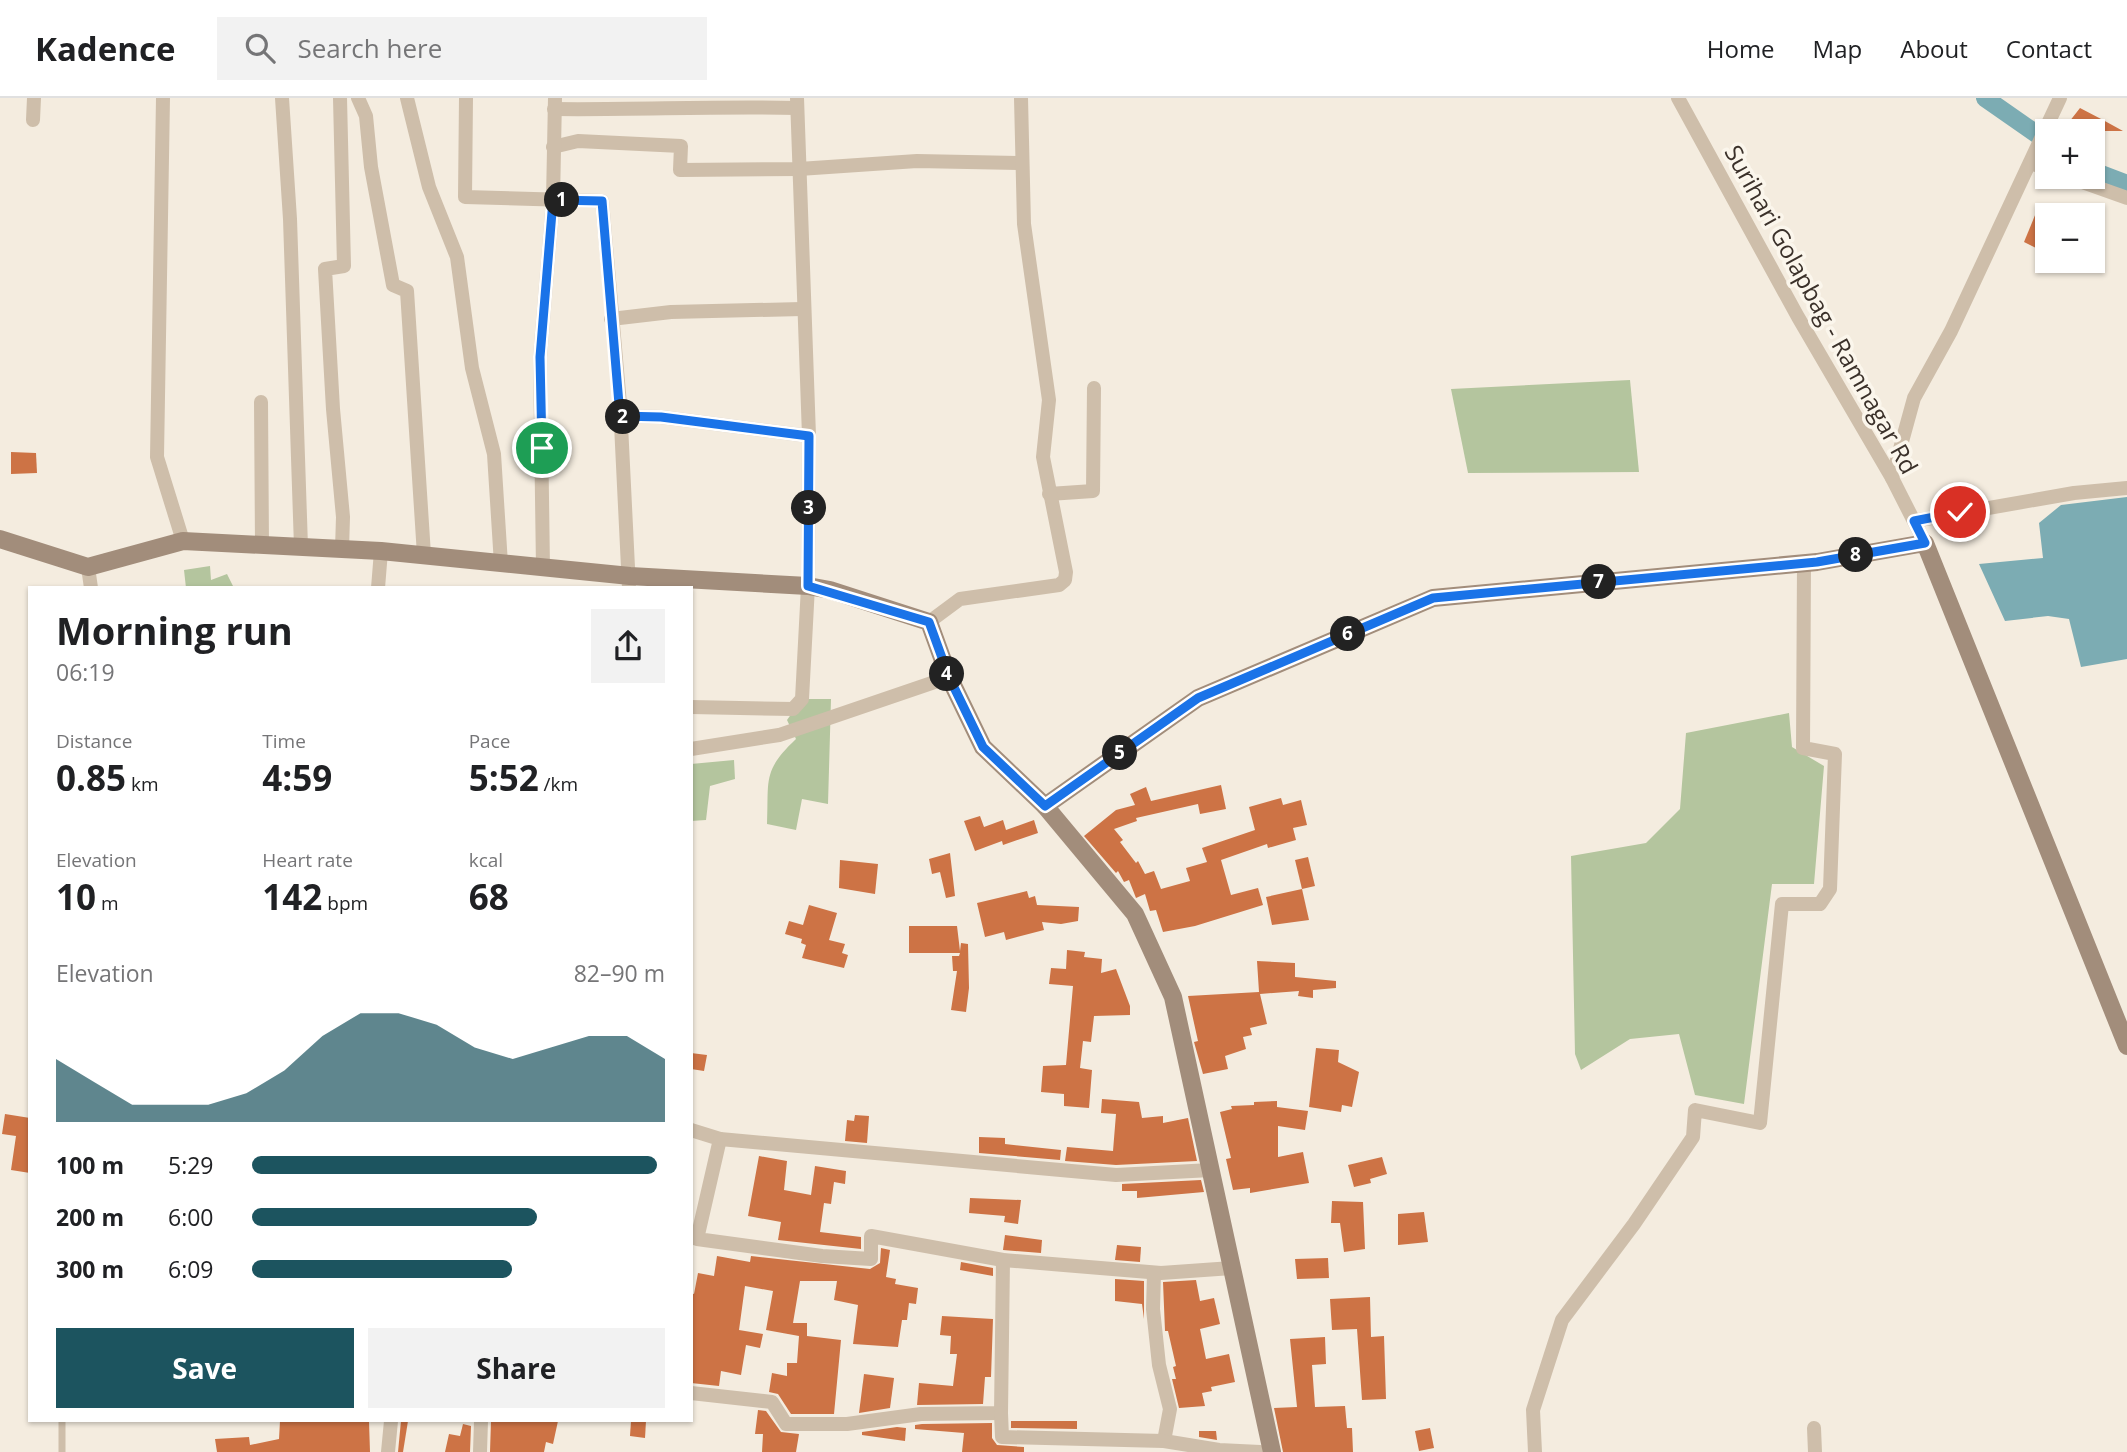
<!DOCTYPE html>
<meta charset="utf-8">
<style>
:root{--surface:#fff;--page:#f2f2f2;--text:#202124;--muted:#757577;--line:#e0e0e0;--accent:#1c545f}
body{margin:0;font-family:"Open Sans",sans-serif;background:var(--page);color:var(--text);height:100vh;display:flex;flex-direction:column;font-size:26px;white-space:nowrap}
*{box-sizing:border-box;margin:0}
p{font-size:23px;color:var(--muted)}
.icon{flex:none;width:38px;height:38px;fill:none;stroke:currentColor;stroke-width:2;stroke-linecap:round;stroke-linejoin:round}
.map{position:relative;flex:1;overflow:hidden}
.panel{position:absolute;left:28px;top:488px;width:665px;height:836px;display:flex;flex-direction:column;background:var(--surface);border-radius:0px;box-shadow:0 2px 5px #0004}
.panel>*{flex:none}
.buttons{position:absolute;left:2035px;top:21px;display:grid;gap:14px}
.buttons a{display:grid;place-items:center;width:70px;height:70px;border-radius:0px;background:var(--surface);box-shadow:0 2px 5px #0004;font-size:35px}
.pin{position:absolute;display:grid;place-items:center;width:60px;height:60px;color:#fff;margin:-30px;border:4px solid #fff;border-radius:50%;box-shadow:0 2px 7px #0007}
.km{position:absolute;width:35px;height:35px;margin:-18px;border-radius:50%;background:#222;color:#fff;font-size:19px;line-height:35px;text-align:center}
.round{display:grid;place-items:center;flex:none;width:74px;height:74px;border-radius:0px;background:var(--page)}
.head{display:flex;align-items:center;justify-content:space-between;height:119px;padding:0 28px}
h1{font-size:38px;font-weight:700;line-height:52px}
.stats{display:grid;grid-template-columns:repeat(3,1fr);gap:10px;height:119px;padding:7px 28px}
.stats div{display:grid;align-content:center}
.stats b{font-size:35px;font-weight:700}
.stats small{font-size:19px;font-weight:400}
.stats p{font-size:19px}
.chart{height:196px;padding:14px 28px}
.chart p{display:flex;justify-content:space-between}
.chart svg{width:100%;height:126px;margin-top:7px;fill:var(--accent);opacity:.7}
.primary-button{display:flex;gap:14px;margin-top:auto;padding:14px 28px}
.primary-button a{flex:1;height:80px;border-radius:0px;background:var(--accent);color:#fff;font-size:28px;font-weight:700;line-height:80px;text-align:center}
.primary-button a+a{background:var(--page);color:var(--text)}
ul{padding:0 28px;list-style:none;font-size:23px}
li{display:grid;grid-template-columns:112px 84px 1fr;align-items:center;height:52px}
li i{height:18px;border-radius:9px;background:var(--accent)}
header{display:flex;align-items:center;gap:42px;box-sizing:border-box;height:98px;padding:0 35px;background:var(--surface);border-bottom:2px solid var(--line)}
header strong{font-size:33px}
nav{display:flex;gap:38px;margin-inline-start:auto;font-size:24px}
.search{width:490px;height:63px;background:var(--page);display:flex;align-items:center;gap:18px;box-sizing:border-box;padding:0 24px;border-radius:0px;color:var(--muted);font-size:26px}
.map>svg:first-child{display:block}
.green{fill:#b4c59e}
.water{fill:#7cacb3}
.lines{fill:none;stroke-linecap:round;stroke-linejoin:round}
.canal{stroke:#7cacb3;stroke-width:18}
.building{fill:#cd7345}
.lane{stroke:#cebeaa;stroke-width:7}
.street{stroke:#cebeaa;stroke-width:14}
.secondary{stroke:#a28d7b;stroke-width:18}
.route-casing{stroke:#fff;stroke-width:14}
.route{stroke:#1a73e8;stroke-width:9}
.labels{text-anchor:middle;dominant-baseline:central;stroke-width:7;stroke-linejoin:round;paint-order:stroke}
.street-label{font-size:24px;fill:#3b312a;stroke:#fbf6ec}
</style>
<header>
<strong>Kadence</strong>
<div class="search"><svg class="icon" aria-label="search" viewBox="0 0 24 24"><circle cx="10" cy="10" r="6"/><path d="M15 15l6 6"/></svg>Search here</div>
<nav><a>Home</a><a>Map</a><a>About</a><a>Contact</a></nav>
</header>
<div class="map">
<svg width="2127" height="1354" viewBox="0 0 2127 1354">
<rect width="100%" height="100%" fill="#f4ecdf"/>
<g class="green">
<polygon points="1630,282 1639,374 1468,375 1451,291"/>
<polygon points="210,468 211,482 227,476 234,490 186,490 184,472"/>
<path d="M802,601H831L828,706L802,701L796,732L767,726C769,682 762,673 796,641L787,622Z"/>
<polygon points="1789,615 1792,649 1824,668 1814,786 1772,786 1744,1006 1695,997 1679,936 1630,941 1581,972 1575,956 1571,758 1646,745 1680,711 1686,635"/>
<polygon points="734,662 735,681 710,688 706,722 691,723 691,666"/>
</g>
<polygon class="water" points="2127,399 2127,561 2081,569 2069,521 2048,518 2005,523 1979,466 2043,460 2039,425 2061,407"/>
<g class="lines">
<g class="canal">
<polyline points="1985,0 2048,44"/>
<polyline points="2093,73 2127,86"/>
</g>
</g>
<g class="building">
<polygon points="2080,10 2103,22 2123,33 2104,33 2093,49 2093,33 2062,33"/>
<polygon points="2038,110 2048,117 2048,156 2024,144"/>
<polygon points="11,354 36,355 37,375 11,376"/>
<polygon points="1221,687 1226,711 1200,716 1198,706 1136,720 1137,723 1114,731 1123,742 1120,744 1136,765 1138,763 1145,776 1154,773 1161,791 1190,783 1186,770 1207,764 1202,750 1255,732 1249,709 1281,700 1283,707 1301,702 1307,727 1293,730 1296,742 1268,750 1267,746 1221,762 1231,797 1258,790 1263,807 1195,828 1163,834 1156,812 1150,813 1145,796 1136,800 1129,782 1124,784 1118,773 1116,775 1084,738 1116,712 1135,707 1130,696 1146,689 1151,703"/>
<polygon points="980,718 984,729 1003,722 1006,732 1034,722 1038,735 1003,747 1002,743 975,753 964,723"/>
<polygon points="950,755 955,798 946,800 940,774 932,776 929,761"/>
<polygon points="1308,759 1315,788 1302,791 1295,762"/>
<polygon points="840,762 878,766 875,796 839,790"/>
<polygon points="1302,791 1309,822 1272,827 1266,799"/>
<polygon points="1027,793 1029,800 1035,798 1037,807 1079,809 1078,823 1061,826 1042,824 1044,832 1006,842 1004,834 985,839 977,805"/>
<polygon points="809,807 837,815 829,842 845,846 842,855 848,857 844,870 802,860 806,847 801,845 802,841 785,836 789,823 803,827"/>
<polygon points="909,828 957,828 960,853 961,845 968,846 969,890 966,914 951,912 957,873 953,873 952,858 959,858 960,855 909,855"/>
<polygon points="1067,852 1085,854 1084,859 1102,861 1101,875 1116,871 1130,908 1130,917 1094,918 1091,944 1083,943 1080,970 1092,972 1089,1010 1064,1008 1064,996 1041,994 1043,968 1066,967 1073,888 1049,886 1051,870 1066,871"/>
<polygon points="1257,863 1295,865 1295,879 1336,883 1336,890 1313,892 1313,900 1298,898 1299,893 1260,896 1267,926 1250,930 1252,937 1243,939 1246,951 1225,958 1228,971 1203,976 1194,944 1198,943 1188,898 1259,894"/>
<polygon points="1316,950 1339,952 1338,964 1359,974 1352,1009 1342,1007 1341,1014 1309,1009"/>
<polygon points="691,955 707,957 704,973 691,971"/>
<polygon points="1102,1001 1139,1004 1142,1020 1163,1018 1163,1025 1188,1020 1197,1063 1116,1067 1065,1063 1067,1049 1113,1053 1116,1016 1101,1015"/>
<polygon points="1277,1003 1277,1009 1308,1013 1305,1032 1278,1028 1278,1059 1303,1054 1309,1085 1250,1095 1250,1090 1233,1092 1226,1061 1231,1060 1220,1014 1232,1011 1231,1008 1254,1007 1254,1004"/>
<polygon points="5,1016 30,1020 30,1075 11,1072 16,1038 2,1036"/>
<polygon points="855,1017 869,1018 867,1045 845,1043 847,1022 854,1023"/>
<polygon points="979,1039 1005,1040 1005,1046 1061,1052 1060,1062 979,1055"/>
<polygon points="759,1058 787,1063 784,1092 811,1097 815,1068 846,1073 845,1086 834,1084 831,1106 824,1105 820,1134 861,1139 861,1151 778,1142 781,1124 748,1118"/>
<polygon points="1382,1059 1387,1076 1370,1081 1371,1085 1354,1089 1348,1067"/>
<polygon points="1201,1082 1204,1094 1137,1100 1137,1093 1122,1093 1122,1086"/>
<polygon points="970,1100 1021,1102 1018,1126 1004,1124 1005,1118 969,1115"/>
<polygon points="1332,1103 1363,1104 1365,1151 1344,1154 1340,1125 1331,1125"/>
<polygon points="1424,1114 1428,1144 1398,1147 1398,1116"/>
<polygon points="1005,1137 1042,1142 1041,1155 1003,1152"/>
<polygon points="1117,1147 1141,1149 1140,1164 1115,1162"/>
<polygon points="881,1150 890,1152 886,1179 896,1181 895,1186 918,1190 916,1206 909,1205 907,1222 902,1222 898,1249 853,1246 858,1207 834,1202 837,1183 800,1183 793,1225 807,1225 807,1238 841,1242 834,1316 791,1316 778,1296 769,1294 772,1275 787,1278 787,1265 797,1265 799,1238 766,1232 773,1193 745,1188 739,1232 763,1236 760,1250 746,1247 741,1277 721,1273 719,1288 691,1285 691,1195 694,1196 698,1175 714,1178 717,1158 750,1164 751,1158 870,1171 880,1165"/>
<polygon points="1328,1160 1329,1180 1297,1181 1295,1161"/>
<polygon points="961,1164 993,1170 993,1178 960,1172"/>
<polygon points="1115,1181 1144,1183 1144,1221 1142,1206 1115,1203"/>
<polygon points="1196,1182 1200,1203 1214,1200 1220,1226 1200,1231 1206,1261 1229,1256 1235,1284 1211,1289 1212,1293 1202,1295 1205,1308 1179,1310 1172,1281 1176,1281 1173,1269 1176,1268 1168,1233 1165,1233 1163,1184"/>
<polygon points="1370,1199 1371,1239 1384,1238 1386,1301 1362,1302 1357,1231 1332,1232 1330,1201"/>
<polygon points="942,1218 993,1221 991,1279 985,1279 983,1306 917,1307 919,1285 953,1288 957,1256 950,1256 951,1238 940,1237"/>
<polygon points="1325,1239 1326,1266 1312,1267 1315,1309 1345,1308 1347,1330 1352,1330 1353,1354 1283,1354 1274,1310 1297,1309 1290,1241"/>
<polygon points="864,1276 894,1280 890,1310 859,1315"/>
<polygon points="758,1312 766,1313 781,1334 799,1336 796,1354 762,1354 763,1336 755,1336"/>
<polygon points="280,1323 369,1323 370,1354 217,1354 215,1341 249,1339 250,1347 279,1341"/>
<polygon points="401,1323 408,1323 403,1354 398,1354"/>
<polygon points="491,1323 558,1323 553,1346 546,1344 544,1354 490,1354"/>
<polygon points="631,1323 646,1323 645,1340 630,1338"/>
<polygon points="1011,1323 1077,1323 1077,1331 1011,1330"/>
<polygon points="992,1325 992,1340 997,1347 1024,1349 1024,1354 962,1354 964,1335 915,1331 915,1327 922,1326"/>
<polygon points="463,1326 471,1328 470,1354 445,1354 449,1336 460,1338"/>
<polygon points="897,1329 906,1330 905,1343 862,1337 862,1334"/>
<polygon points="1430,1330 1434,1350 1419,1353 1415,1333"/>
<polygon points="1199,1333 1216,1333 1217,1342 1199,1339"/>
</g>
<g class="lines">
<polyline class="lane" points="62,1354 62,1323"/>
<g class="street">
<polyline points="163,0 157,359 183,443"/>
<polyline points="282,0 290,121 301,449"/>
<polyline points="340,0 344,168 325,171 333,311 343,419 342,451"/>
<polyline points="358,0 366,18 371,69 393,187 407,193 424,457"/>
<polyline points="407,0 429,89 457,159 472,270 494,356 501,466"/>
<polyline points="466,0 465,99 602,103 620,306 629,490"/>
<polyline points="1678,0 1798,219 1892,380 1925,445"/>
<path d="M554,11C636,12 716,8 797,10"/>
<polyline points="33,22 34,0"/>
<polyline points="553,49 578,43 681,48 680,72 799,71 917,63 1021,65"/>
<polyline points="2030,65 2048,71"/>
<polyline points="2068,79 2127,100"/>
<polyline points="611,221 671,214 802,211"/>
<polyline points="261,304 262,447"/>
<polyline points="620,318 661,319 809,338"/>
<polyline points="1892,380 1914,300 1951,233 2060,0"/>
<polyline points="1049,396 1093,393 1094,290"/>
<polyline points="1914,423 2074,395 2127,390"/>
<polyline points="88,469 91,490"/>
<polyline points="543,470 540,259 553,102 555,0"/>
<polyline points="378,490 381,453"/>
<polyline points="929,524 960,501 1059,487 1065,482 1066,474 1043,359 1049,302 1024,126 1021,0"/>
<polyline points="691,609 793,611 802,601 808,488 809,338 797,0"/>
<polyline points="691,651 779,637 949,579"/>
<polyline points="691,1032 720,1041 697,1141 822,1158 871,1161 871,1138 1003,1162 1161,1175 1232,1170"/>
<polyline points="720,1041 1116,1077 1211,1072"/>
<polyline points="1154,1175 1153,1211 1159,1267 1170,1311 1164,1343 1219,1352 1260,1354"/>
<polyline points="691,1295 772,1304 786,1326 847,1326 921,1316 1001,1315 1003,1162"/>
<polyline points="1001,1315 1002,1339 1164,1343"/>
<polyline points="1814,1330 1815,1354"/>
<polyline points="388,1354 391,1323"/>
<polyline points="480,1354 481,1323"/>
<polyline points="1535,1354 1533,1312 1562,1222 1634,1126 1693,1039 1695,1012 1760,1025 1782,806 1820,806 1830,791 1835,656 1803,650 1804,465"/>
</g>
<g class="secondary">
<polyline points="0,441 88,469 183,443 381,453 630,478 808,488 830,492 929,524 949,579 983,649 1045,708 1198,600 1433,500 1817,464 1925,445 2127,948"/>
<polyline points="1045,708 1135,816 1173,899 1272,1354"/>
</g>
</g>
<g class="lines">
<g class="route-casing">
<polyline id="route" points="542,350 540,259 553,102 602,103 620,318 661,319 809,338 808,488 929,524 949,579 983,649 1045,708 1198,600 1433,500 1817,464 1925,445 1914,423 1960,414"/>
</g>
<use href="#route" class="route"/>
</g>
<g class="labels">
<g class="street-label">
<text transform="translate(1822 211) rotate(61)">Surihari Golapbag - Ramnagar Rd</text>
</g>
</g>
</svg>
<div class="buttons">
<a>+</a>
<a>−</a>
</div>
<div class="pin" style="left:542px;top:350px;background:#1e9e55"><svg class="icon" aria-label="arrive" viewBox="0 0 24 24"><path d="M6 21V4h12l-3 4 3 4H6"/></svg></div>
<div class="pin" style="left:1960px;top:414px;background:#d93025"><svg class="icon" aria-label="check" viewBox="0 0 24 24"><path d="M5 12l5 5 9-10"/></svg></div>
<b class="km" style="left:562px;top:102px">1</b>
<b class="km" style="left:623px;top:319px">2</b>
<b class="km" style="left:809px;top:410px">3</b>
<b class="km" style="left:947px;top:576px">4</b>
<b class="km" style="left:1120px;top:655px">5</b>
<b class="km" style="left:1348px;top:536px">6</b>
<b class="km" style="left:1599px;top:484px">7</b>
<b class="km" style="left:1856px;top:457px">8</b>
<section class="panel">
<div class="head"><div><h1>Morning run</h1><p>06:19</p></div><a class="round"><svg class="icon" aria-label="share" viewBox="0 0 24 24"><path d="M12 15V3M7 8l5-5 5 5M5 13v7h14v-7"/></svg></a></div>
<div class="stats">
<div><p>Distance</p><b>0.85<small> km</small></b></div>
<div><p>Time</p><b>4:59</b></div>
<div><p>Pace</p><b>5:52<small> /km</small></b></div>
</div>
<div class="stats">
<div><p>Elevation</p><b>10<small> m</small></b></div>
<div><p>Heart rate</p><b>142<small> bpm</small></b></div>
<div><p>kcal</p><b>68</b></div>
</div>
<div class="chart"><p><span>Elevation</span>82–90 m</p>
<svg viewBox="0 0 160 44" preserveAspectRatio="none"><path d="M0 44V22L10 30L20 38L30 38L40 38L50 34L60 26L70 14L80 6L90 6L100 10L110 18L120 22L130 18L140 14L150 14L160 22V44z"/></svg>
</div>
<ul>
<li><b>100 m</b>5:29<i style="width:98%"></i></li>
<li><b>200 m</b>6:00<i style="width:69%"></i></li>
<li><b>300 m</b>6:09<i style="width:63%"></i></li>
</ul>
<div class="primary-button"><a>Save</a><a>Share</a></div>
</section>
</div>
